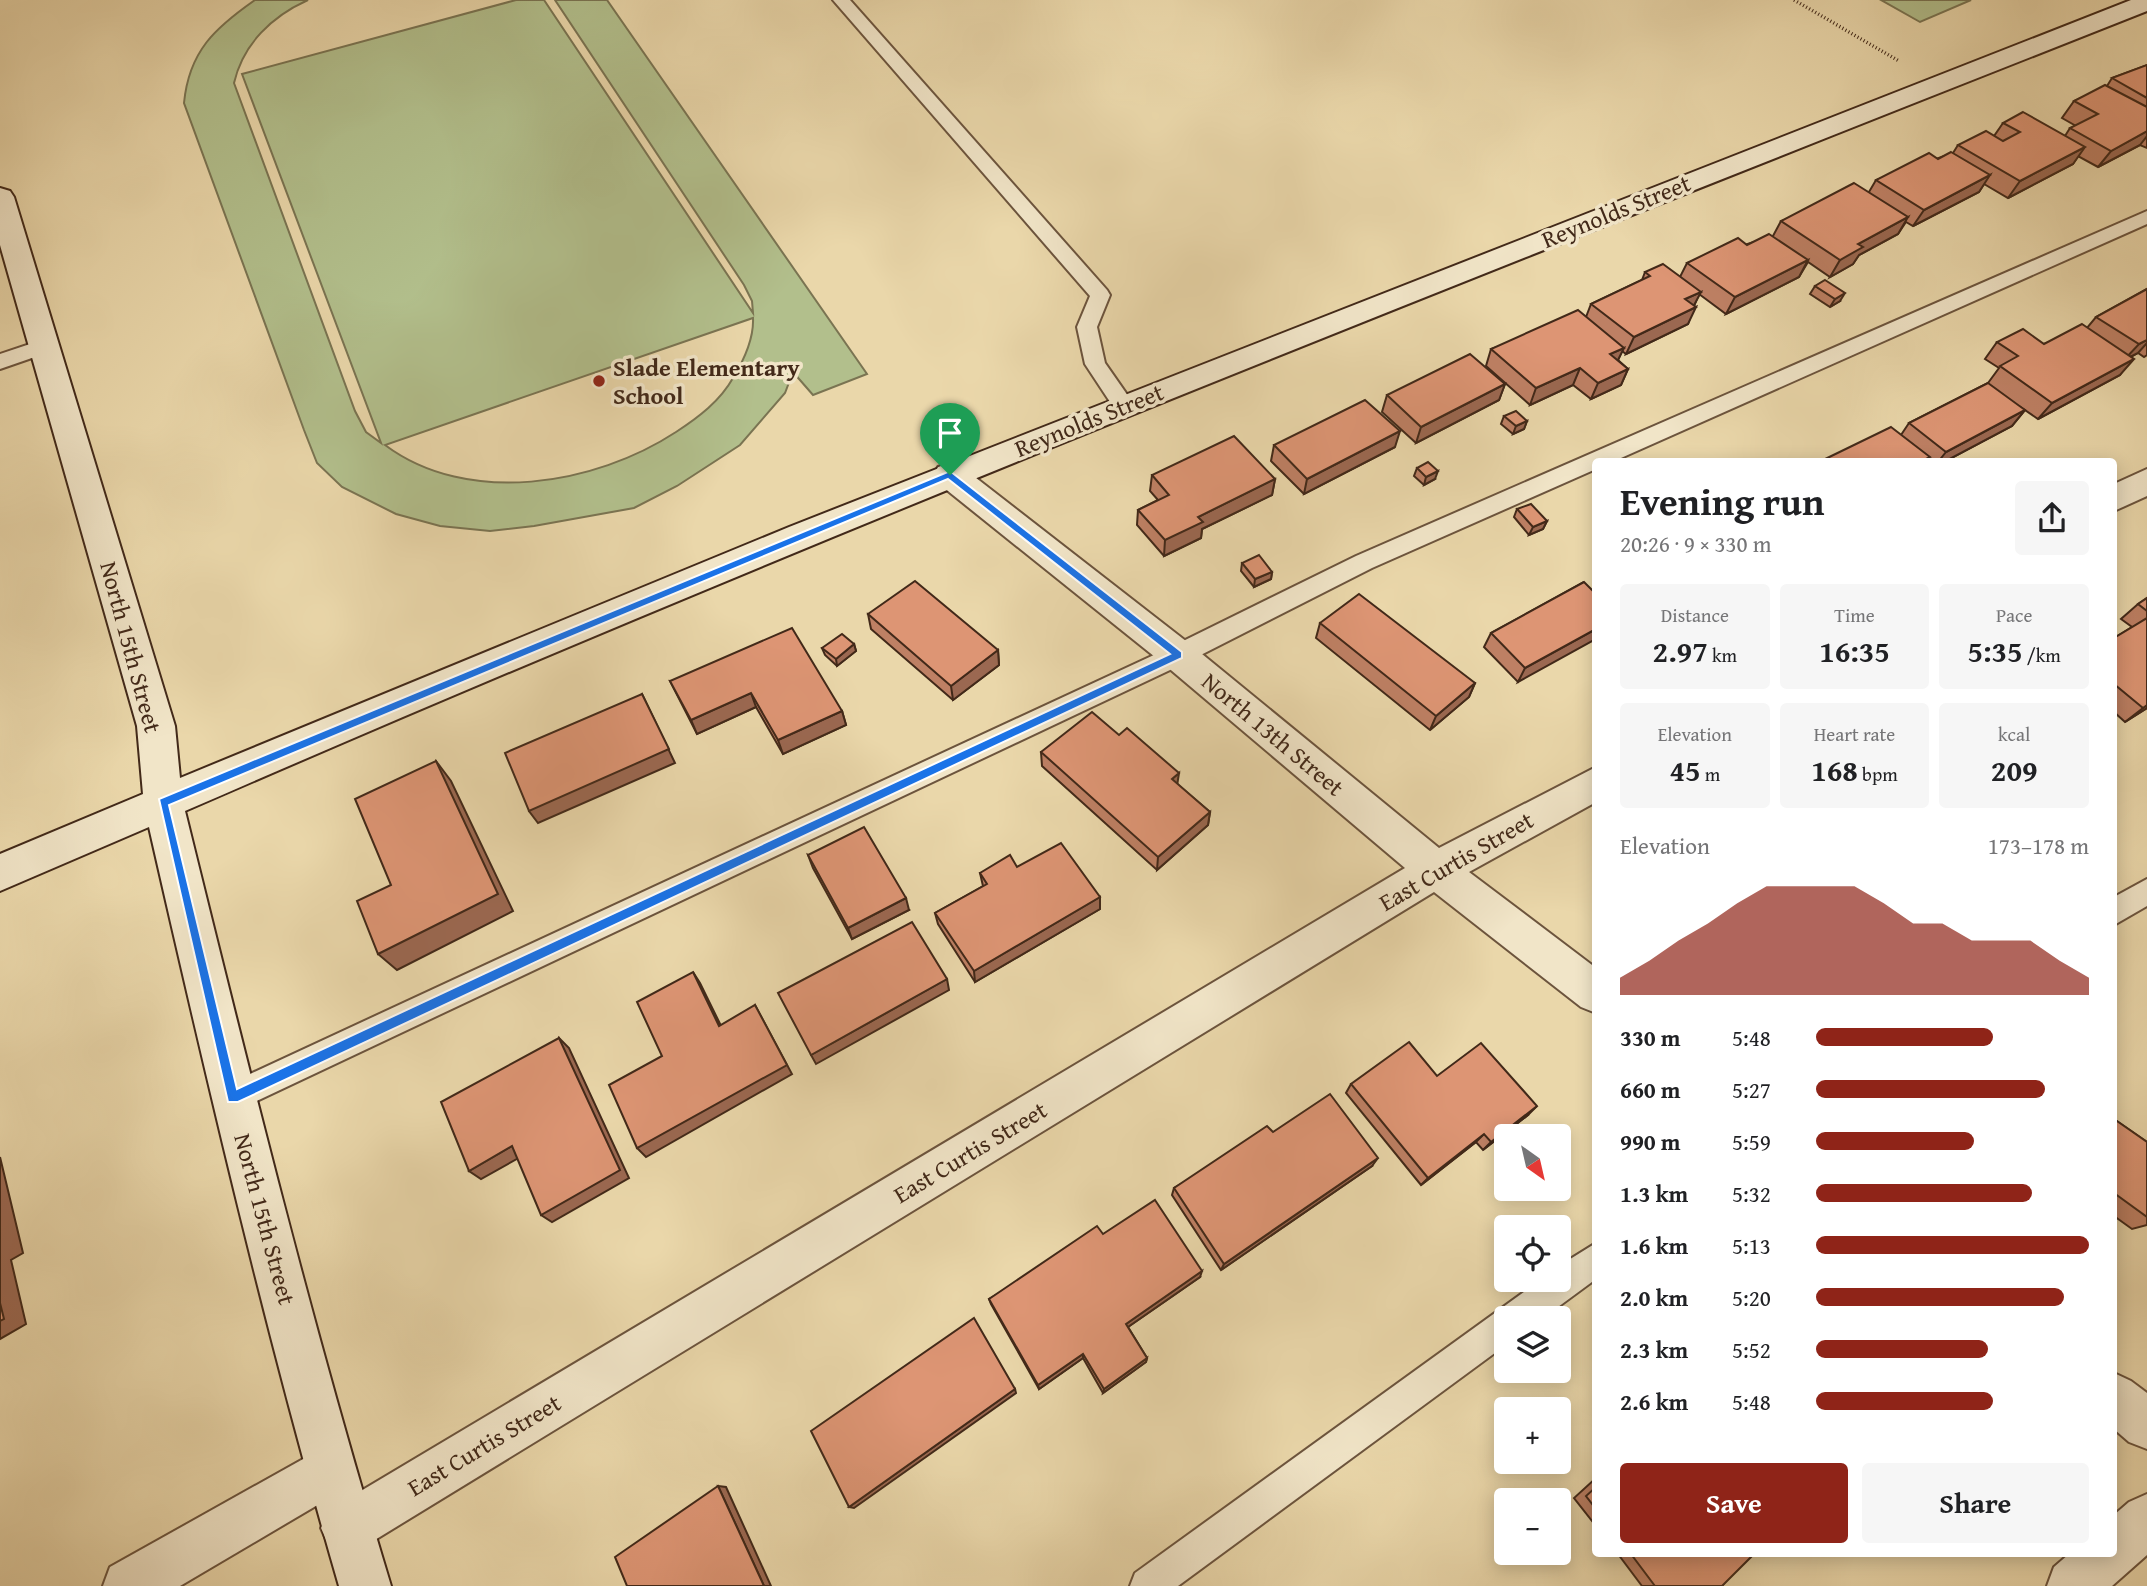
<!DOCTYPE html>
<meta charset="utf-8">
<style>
:root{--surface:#fff;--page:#f6f6f6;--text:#202124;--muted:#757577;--accent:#8f2418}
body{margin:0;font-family:"Gentium Book Plus",serif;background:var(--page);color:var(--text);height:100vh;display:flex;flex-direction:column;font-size:26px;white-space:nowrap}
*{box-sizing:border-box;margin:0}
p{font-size:23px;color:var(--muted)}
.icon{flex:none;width:38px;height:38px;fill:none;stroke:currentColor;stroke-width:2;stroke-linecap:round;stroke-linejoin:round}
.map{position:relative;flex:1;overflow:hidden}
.panel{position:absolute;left:1592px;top:458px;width:525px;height:1099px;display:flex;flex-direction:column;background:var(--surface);border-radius:7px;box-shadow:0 4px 18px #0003}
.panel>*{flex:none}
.needle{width:46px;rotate:146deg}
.tools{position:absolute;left:1494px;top:1124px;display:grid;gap:14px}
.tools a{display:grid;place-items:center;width:77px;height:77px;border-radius:7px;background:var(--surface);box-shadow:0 4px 18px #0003;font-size:35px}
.pin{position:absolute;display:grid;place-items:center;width:60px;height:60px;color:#fff;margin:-72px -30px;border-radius:50% 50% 50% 0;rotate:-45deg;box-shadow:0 0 7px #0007}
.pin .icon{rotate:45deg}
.round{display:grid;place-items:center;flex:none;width:74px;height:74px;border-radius:7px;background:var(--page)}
.head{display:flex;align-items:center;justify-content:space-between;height:119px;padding:0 28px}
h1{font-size:38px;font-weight:600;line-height:52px}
.figures{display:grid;grid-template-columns:repeat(3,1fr);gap:10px;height:119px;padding:7px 28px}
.figures div{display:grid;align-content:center;border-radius:7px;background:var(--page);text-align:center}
.figures b{font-size:30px;font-weight:600}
.figures small{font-size:19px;font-weight:400}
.figures p{font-size:19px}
.chart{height:196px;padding:14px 28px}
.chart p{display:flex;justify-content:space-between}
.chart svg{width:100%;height:126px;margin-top:7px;fill:var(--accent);opacity:.7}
.action{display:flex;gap:14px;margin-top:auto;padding:14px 28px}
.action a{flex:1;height:80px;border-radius:7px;background:var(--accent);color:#fff;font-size:28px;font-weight:600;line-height:80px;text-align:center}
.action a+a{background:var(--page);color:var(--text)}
ul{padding:0 28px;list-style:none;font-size:23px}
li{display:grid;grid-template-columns:112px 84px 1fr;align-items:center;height:52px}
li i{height:18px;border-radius:9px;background:var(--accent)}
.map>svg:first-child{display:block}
.green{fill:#b2bf8c;stroke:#7a7452;stroke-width:2;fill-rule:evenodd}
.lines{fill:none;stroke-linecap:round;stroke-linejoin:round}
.lane-casing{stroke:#6c543d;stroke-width:4}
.street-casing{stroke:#6c543d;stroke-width:4}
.secondary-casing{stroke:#422919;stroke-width:4}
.path{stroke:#422919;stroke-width:3.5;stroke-dasharray:1 2.5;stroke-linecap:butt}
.lane{fill:#f1e5c8;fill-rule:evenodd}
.street{fill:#f1e5c8;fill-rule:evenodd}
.secondary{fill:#f1e5c8;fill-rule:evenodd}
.wall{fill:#be8064;stroke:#422919;stroke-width:2}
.shaded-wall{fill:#9b6851;stroke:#422919;stroke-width:2}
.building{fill:#dd9574;stroke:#422919;stroke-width:2}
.route{fill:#1a73e8;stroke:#fff;stroke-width:2;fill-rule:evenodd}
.poi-dot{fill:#8f2418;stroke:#f1e5c8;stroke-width:2.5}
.labels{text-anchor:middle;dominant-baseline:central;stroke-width:7;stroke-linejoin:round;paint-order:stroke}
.street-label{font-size:24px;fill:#422919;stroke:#f1e5c8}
.poi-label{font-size:24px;font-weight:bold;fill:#422919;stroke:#f1e5c8;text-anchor:start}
</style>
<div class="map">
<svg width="2147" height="1586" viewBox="0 0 2147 1586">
<rect width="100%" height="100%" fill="#ead7aa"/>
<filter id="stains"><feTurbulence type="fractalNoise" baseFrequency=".00286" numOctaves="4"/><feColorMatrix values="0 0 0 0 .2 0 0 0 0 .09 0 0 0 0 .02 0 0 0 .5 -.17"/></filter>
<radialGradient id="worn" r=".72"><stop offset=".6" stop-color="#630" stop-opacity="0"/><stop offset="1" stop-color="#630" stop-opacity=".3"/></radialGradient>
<g class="green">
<path d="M255,0H308C272,16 243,44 234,83L355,411L366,432L381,443L242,74L516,0H544L753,313L752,301L744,285L555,0H607L867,374L813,395L793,372L785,393L740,445L677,486L634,508L534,526L490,531L440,526L396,514L342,487L317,463L304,430L184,103C189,51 215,28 255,0ZM753,318C754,339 744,360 733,378C720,401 699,417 676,432C595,485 468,507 385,445Z"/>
<polygon points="1881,0 1971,0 1920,22"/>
</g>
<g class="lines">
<g class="lane-casing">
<g id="lane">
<polygon points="833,0 850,0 1107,290 1110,295 1097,327 1105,363 1135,406 1132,411 1116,411 1085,364 1077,327 1090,296"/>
<polygon points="2147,211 2147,224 1612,462 1596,462 1596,469 1372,568 1187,662 244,1107 233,1112 222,1107 218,1097 222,1087 1169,648 1356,556"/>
<polygon points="45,339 52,341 55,346 52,351 0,369 0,354"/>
<polygon points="2147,879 2147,906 2114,925 2114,897"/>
<polygon points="1596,1243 1596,1279 1543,1318 1507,1318 1507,1344 1178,1586 1130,1586 1135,1573 1542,1279 1559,1279 1559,1266"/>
</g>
</g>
<g class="street-casing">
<g id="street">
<polygon points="950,463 962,467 1191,645 1439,848 1596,767 1596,802 1469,872 1596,968 1596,1013 1581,1007 1434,892 365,1546 347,1554 329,1546 321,1528 329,1510 1405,868 1165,665 938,483 934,475 938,467"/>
<polygon points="2147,469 2147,496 2114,511 2114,484"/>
<polygon points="2114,1373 2131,1381 2147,1393 2147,1449 2129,1442 2114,1429"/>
<polygon points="330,1444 348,1451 355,1469 348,1487 180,1586 103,1586 110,1567"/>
<polygon points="2147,1494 2147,1555 2112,1586 2047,1586 2054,1567 2069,1554 2114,1554 2114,1515 2129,1502"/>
</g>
</g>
<g class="secondary-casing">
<path id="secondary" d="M2131,0H2147V11C1490,271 832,529 185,811C249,1071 313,1330 391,1586H339C266,1335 207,1081 149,827L0,891V854L143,794L137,726L0,245V188L10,191L14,197L175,726L180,778L789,527Z"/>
</g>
<polyline class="path" points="1794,0 1899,61"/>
<use href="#lane" class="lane"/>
<use href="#street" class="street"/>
<use href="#secondary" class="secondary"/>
</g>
<g class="wall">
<polygon points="2147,65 2147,148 2140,145 2098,167 2078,156 2073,164 2008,198 1984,184 1979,192 1913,226 1906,222 1898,234 1859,255 1853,264 1830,277 1808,262 1799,277 1726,314 1699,294 1694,306 1688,324 1626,354 1622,351 1618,360 1628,369 1621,385 1591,399 1573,385 1530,405 1486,366 1491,349 1586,317 1591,304 1642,280 1645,272 1680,277 1687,263 1773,236 1781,221 1869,192 1876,180 1953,153 1958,145 1994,136 2003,123 2065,136 2070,128 2076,126 2062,118 2074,101 2107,86 2112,78"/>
<polygon points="1815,286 1840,301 1830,307 1810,294"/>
<polygon points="2147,289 2147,355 2144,357 2138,353 2131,357 2120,375 2038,419 2019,406 2025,410 2012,426 1944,462 1819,462 1901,435 1909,423 1988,383 1999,368 1985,359 1997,342 2044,344 2087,328 2096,317"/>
<polygon points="1505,384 1499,400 1416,443 1382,412 1387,395"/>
<polygon points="1504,416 1527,421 1524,429 1513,434 1501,424"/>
<polygon points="1274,445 1395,447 1304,494 1271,461"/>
<polygon points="1417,468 1435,479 1424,485 1414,476"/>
<polygon points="1152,475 1275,479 1272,495 1202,529 1201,538 1164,556 1137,525 1138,510 1158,500 1150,491"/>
<polygon points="1517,509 1547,521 1543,529 1529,535 1514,517"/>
<polygon points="1242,563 1272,572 1271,579 1254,587 1241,571"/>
<polygon points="1584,582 1518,682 1484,647 1491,633"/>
<polygon points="2147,598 2147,708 2125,722 2114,712 2114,638 2132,627 2121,619 2138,604"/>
<polygon points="868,614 998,650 999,665 953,700 871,629"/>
<polygon points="1320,623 1475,683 1469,697 1430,730 1316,638"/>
<polygon points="854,644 856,651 837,666 825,655 822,648"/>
<polygon points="670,681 842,711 846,725 783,754 756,707 697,734"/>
<polygon points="1119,735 1210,812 1208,825 1157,870 1042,766 1041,752"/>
<polygon points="808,855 909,910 852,939 813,868"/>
<polygon points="1017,867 1100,897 1100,909 975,982 938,924 935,913 983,886 980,873"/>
<polygon points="1437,1076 1528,1115 1483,1150 1476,1142 1421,1185 1346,1093 1351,1084"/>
<polygon points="2114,1119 2147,1142 2147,1225 2132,1229 2114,1216"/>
<polygon points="1273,1132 1372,1166 1221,1270 1172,1195 1174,1188"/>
<polygon points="1103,1234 1200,1277 1128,1327 1147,1358 1146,1362 1103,1393 1083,1358 1039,1389 991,1304 989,1299"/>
<polygon points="1596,1478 1596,1526 1574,1498"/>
<polygon points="1618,1554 1749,1554 1722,1586 1642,1586"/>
</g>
<g class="shaded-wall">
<polygon points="2147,131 2147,136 2140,145 2098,167 2111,151"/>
<polygon points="2085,147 2073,164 2008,198 2020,181"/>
<polygon points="1990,175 1979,192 1913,226 1924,210"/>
<polygon points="1908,217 1898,234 1859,255 1853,264 1830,277 1840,260 1858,244"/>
<polygon points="1808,260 1799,277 1726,314 1735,297"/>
<polygon points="1701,292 1692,309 1685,299"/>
<polygon points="1845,293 1840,301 1830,307 1835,299"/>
<polygon points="1696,307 1688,324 1626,354 1634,337"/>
<polygon points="2147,340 2147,343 2138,353 2124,360 2139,344"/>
<polygon points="1624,348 1616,364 1610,354"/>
<polygon points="2134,359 2120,375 2038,419 2052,403"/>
<polygon points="1580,368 1573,385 1530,405 1536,388"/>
<polygon points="1628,369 1621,385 1591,399 1598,383"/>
<polygon points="1505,384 1499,400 1416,443 1421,427"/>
<polygon points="2025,410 2012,426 1944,462 1938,462 1946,452"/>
<polygon points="1527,421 1524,429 1513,434 1516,426"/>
<polygon points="1400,431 1395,447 1304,494 1307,479"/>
<polygon points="1438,471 1435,479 1424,485 1426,477"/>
<polygon points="1275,479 1272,495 1202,529 1201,538 1164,556 1165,540 1198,517"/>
<polygon points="1547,521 1543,529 1529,535 1533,527"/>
<polygon points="1272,572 1271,579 1254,587 1255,579"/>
<polygon points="1596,629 1596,639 1518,682 1525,668"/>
<polygon points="854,644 856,651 837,666 836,659"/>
<polygon points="998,650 999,665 953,700 951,686"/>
<polygon points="1475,683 1469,697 1430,730 1436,716"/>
<polygon points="751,693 756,707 697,734 691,720"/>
<polygon points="642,694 675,763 538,823 529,811"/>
<polygon points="2147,705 2147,708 2125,722 2143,708"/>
<polygon points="842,711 846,725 783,754 778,740"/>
<polygon points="436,761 451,781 513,911 397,970 378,954"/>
<polygon points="1179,773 1177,786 1172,779"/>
<polygon points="1210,812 1208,825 1157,870 1158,857"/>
<polygon points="1100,897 1100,909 975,982 974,971"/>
<polygon points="906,898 909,910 852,939 848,928"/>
<polygon points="693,972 700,983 726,1036 719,1026"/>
<polygon points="947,979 949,990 816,1064 811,1055"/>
<polygon points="755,1005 792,1074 646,1157 637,1148"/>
<polygon points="559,1038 569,1048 629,1178 552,1222 541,1215"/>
<polygon points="1537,1106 1528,1115 1483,1150 1491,1142"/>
<polygon points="1484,1134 1476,1142 1421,1185 1428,1178"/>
<polygon points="512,1146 524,1155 481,1179 469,1171"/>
<polygon points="0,1157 23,1253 11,1260 26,1324 0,1339"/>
<polygon points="1378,1158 1372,1166 1221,1270 1224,1264"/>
<polygon points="1202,1271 1200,1277 1125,1329 1126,1324"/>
<polygon points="1083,1354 1083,1358 1039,1389 1038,1385"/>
<polygon points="1147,1358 1146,1362 1103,1393 1104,1389"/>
<polygon points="1015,1389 1016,1393 854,1508 849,1507"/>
<polygon points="718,1486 726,1487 771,1586 764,1586"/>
</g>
<g class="building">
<polygon points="2147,65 2147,98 2112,78"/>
<polygon points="2105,85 2147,107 2147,131 2111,151 2070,128 2098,114 2074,101"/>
<polygon points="2023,112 2085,147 2020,181 1958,145 1986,131 2003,141 2020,132 2003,123"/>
<polygon points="1951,152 1990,175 1924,210 1876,180 1929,153 1938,159"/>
<polygon points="1854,183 1908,217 1858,244 1863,247 1840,260 1781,221"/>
<polygon points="1769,234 1808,260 1735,297 1687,263 1738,238 1747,245"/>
<polygon points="1663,264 1701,292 1685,299 1696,307 1634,337 1591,304 1650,276 1645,272"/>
<polygon points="1825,280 1845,293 1835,299 1815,286"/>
<polygon points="2147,289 2147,340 2139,344 2096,317"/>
<polygon points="1578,310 1624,348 1610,354 1628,369 1598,383 1580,368 1536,388 1491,349"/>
<polygon points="2082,324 2134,359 2052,403 2000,366 2018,356 1997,342 2023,329 2044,344"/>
<polygon points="1470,354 1505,384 1421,427 1387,395"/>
<polygon points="1988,383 2025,410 1946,452 1909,423"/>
<polygon points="1365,400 1400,431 1307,479 1274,445"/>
<polygon points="1516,411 1527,421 1516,426 1504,416"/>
<polygon points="1891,427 1930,457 1920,462 1819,462"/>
<polygon points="1234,436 1275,479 1198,517 1203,522 1165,540 1138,510 1169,495 1152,475"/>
<polygon points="1428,462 1438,471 1426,477 1417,468"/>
<polygon points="1531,504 1547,521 1533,527 1517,509"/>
<polygon points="1259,555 1272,572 1255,579 1242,563"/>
<polygon points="915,581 998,650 951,686 868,614"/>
<polygon points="1584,582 1596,594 1596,629 1525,668 1491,633"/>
<polygon points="1359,594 1475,683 1436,716 1320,623"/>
<polygon points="2147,598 2147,611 2138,604"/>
<polygon points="2147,618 2147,705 2143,708 2114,684 2114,638"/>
<polygon points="792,628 842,711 778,740 751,693 691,720 670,681"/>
<polygon points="842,634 854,644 836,659 822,648"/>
<polygon points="642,694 669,749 529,811 505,753"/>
<polygon points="1092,712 1119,735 1127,728 1179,773 1172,779 1210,812 1158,857 1041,752"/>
<polygon points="436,761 498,894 378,954 357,901 391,885 355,799"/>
<polygon points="864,827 906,898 848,928 808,855"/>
<polygon points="1061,843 1100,897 974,971 935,913 987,884 980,873 1010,855 1017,867"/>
<polygon points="912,922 947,979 811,1055 778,993"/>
<polygon points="693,972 719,1026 755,1005 787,1065 637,1148 609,1085 662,1056 637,1002"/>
<polygon points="559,1038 620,1170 541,1215 512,1146 469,1171 441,1102"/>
<polygon points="1409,1042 1437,1076 1481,1043 1537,1106 1491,1142 1484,1134 1428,1178 1351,1084"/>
<polygon points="1330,1094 1378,1158 1224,1264 1174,1188 1267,1126 1273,1132"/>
<polygon points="2114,1119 2147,1142 2147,1217 2114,1193"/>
<polygon points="1155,1200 1202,1271 1126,1324 1147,1358 1104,1389 1083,1354 1038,1385 989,1299 1097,1226 1103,1234"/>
<polygon points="0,1303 4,1319 0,1321"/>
<polygon points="974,1318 1015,1389 849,1507 811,1431"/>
<polygon points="718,1486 764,1586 627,1586 615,1557"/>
<polygon points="1596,1487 1596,1509 1586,1496"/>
<polygon points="1631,1554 1749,1554 1751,1557 1722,1586 1655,1586"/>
</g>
<path class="route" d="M950,471L1182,652V658L238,1102H228L159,799ZM948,479L1170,654L237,1089L169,805Z"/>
<circle class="poi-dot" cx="599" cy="381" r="7"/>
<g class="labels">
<g class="street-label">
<text transform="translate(1616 211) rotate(-22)">Reynolds Street</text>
<text transform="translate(1089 420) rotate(-22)">Reynolds Street</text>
<text transform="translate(131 647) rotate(75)">North 15th Street</text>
<text transform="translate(1273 734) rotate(40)">North 13th Street</text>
<text transform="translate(1456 861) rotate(-30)">East Curtis Street</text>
<text transform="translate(970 1152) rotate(-31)">East Curtis Street</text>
<text transform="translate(265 1219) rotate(75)">North 15th Street</text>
<text transform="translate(484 1445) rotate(-31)">East Curtis Street</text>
</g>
<g class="poi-label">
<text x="613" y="367">Slade Elementary<tspan x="613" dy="28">School</tspan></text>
</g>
</g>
<rect width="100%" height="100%" filter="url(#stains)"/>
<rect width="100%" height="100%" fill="url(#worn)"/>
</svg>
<div class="tools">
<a><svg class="needle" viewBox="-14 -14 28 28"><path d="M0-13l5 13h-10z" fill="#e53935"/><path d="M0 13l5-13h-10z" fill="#757577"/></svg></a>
<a><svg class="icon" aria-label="locate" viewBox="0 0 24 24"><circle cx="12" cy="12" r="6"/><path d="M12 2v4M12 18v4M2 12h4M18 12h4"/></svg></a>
<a><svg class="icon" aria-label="layers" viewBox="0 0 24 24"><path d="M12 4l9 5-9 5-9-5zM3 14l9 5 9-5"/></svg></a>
<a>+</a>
<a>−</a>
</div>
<div class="pin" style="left:950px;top:475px;background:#1e9e55"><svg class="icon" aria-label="arrive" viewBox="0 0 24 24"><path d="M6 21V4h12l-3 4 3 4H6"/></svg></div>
<section class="panel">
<div class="head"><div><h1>Evening run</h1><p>20:26 · 9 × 330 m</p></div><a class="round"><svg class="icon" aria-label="share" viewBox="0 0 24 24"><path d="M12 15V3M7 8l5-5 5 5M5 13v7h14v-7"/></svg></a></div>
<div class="figures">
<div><p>Distance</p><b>2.97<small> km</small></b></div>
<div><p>Time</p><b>16:35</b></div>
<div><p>Pace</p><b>5:35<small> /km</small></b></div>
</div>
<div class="figures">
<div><p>Elevation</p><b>45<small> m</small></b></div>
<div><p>Heart rate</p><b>168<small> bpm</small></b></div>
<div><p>kcal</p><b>209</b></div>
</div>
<div class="chart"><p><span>Elevation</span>173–178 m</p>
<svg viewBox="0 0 160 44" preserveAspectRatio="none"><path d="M0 44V38L10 32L20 25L30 19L40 12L50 6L60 6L70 6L80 6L90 12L100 19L110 19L120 25L130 25L140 25L150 32L160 38V44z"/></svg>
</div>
<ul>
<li><b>330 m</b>5:48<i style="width:65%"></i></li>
<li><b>660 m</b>5:27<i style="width:84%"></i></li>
<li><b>990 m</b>5:59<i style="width:58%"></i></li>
<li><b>1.3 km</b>5:32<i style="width:79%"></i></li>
<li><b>1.6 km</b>5:13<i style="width:100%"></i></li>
<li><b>2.0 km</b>5:20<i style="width:91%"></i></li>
<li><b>2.3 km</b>5:52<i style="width:63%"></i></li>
<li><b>2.6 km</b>5:48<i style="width:65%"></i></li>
</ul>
<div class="action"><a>Save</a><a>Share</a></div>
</section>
</div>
